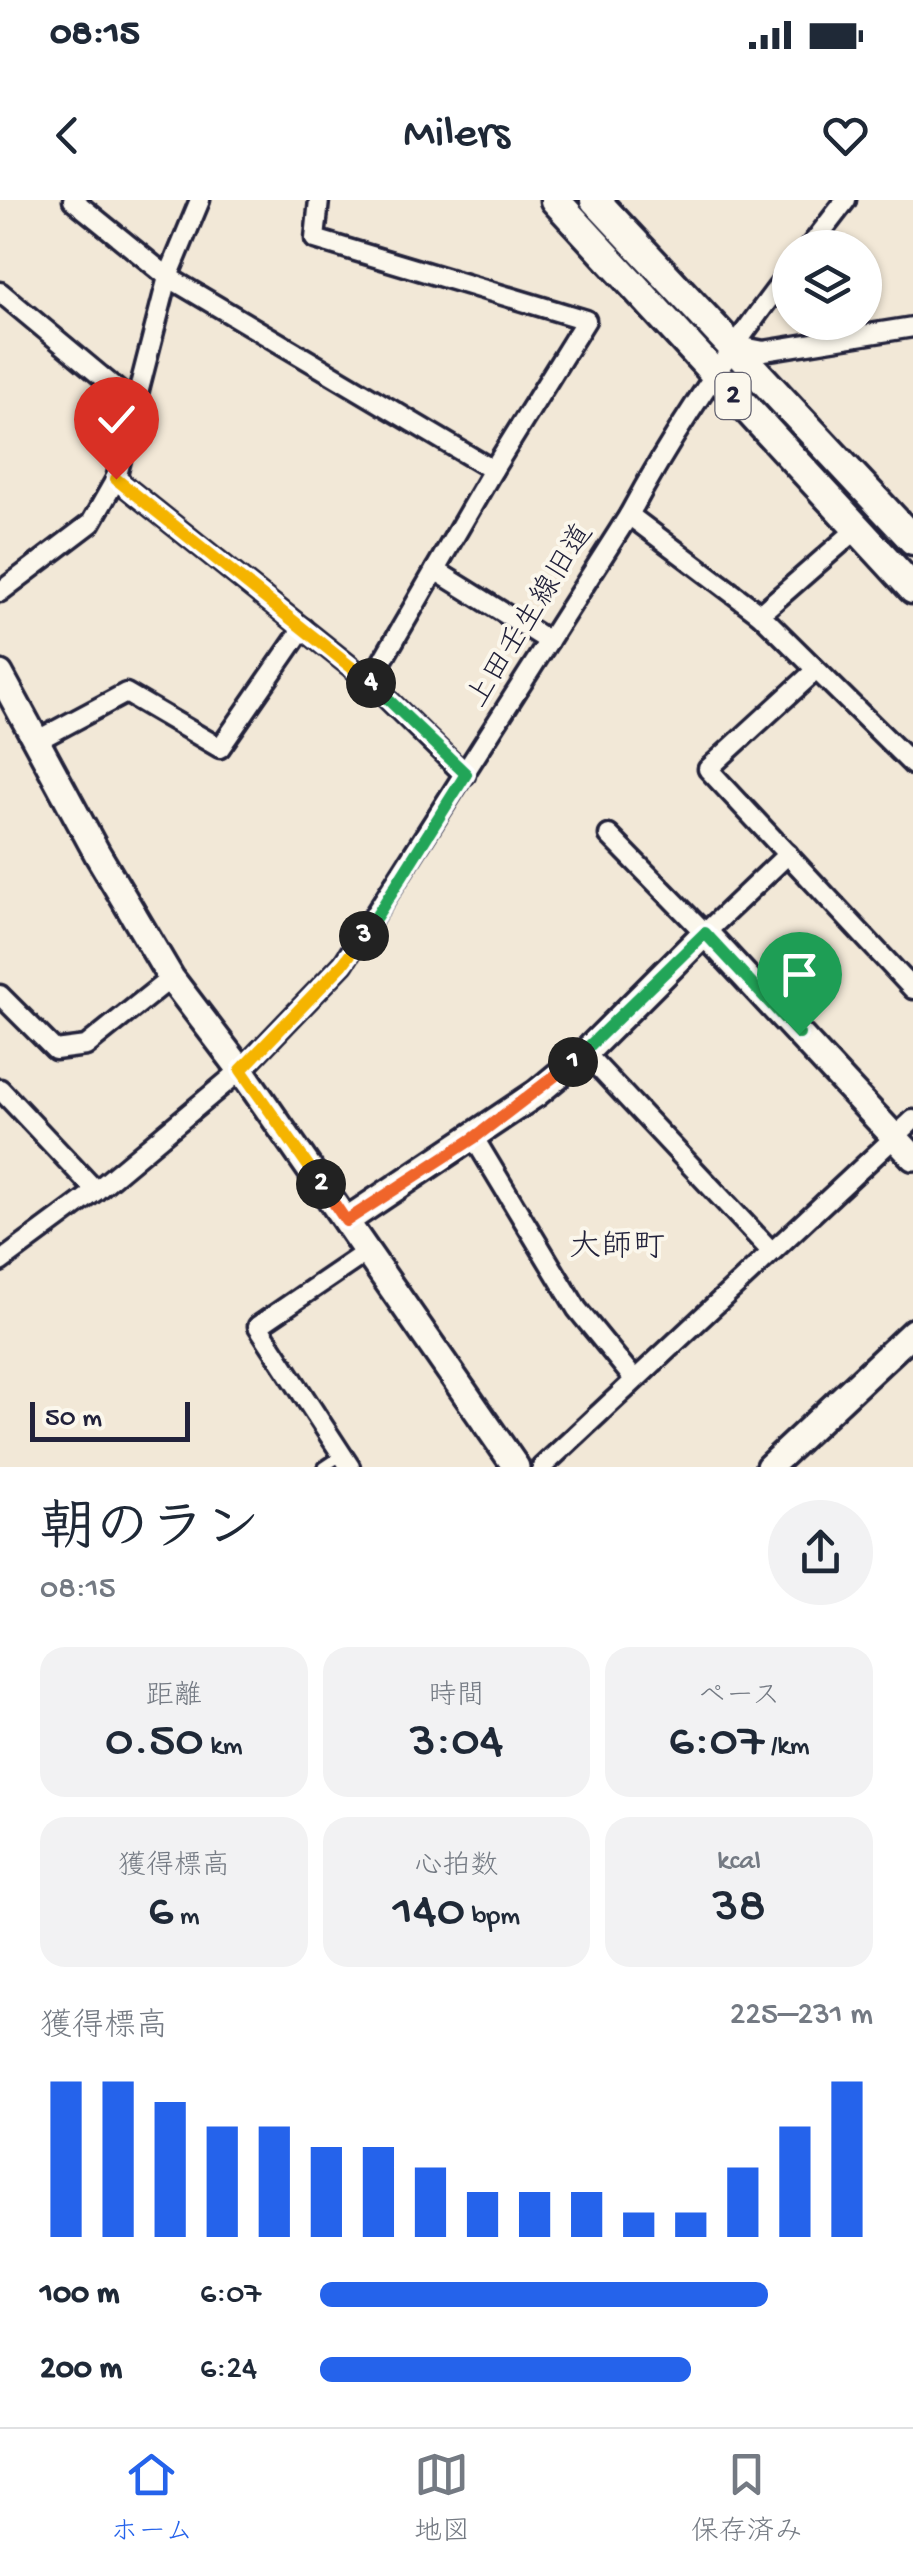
<!DOCTYPE html>
<html lang="ja">
<meta charset="utf-8">
<style>
:root{--surface:#fff;--page:#f2f2f3;--text:#1f2937;--muted:#747a83;--line:#e0e1e3;--accent:#2563eb}
body{margin:0;font-family:"Gochi Hand","Klee One",sans-serif;background:var(--page);color:var(--text);height:100vh;display:flex;flex-direction:column;font-size:38px;white-space:nowrap}
*{box-sizing:border-box;margin:0}
p{font-size:32px;color:var(--muted)}
.icon{flex:none;width:55px;height:55px;fill:none;stroke:currentColor;stroke-width:2;stroke-linecap:round;stroke-linejoin:round}
.map{position:relative;height:1267px;overflow:hidden}
.panel{display:flex;flex-direction:column;background:var(--surface);flex:1}
.panel>*{flex:none}
.fabs{position:absolute;left:772px;top:30px;display:grid;gap:20px}
.fabs a{display:grid;place-items:center;width:110px;height:110px;border-radius:50%;background:var(--surface);box-shadow:0 2px 8px #0004;font-size:50px}
.scale{position:absolute;left:30px;bottom:25px;width:160px;box-sizing:border-box;padding-left:10px;border:5px solid #22223b;border-top:0;font-size:28px;line-height:35px;white-space:nowrap;color:#22223b;-webkit-text-stroke:8px #fbf7ec;paint-order:stroke}
.pin{position:absolute;display:grid;place-items:center;width:85px;height:85px;color:#fff;margin:-102px -42px;border-radius:50% 50% 50% 0;rotate:-45deg;box-shadow:0 0 10px #0007}
.pin .icon{rotate:45deg}
.km{position:absolute;width:50px;height:50px;margin:-25px;border-radius:50%;background:#222;color:#fff;font-size:28px;line-height:50px;text-align:center}
.round{display:grid;place-items:center;flex:none;width:105px;height:105px;border-radius:52px;background:var(--page)}
.headline{display:flex;align-items:center;justify-content:space-between;height:170px;padding:0 40px}
h1{font-size:55px;font-weight:600;line-height:75px}
.stats{display:grid;grid-template-columns:repeat(3,1fr);gap:15px;height:170px;padding:10px 40px}
.stats div{display:grid;align-content:center;border-radius:25px;background:var(--page);text-align:center}
.stats b{font-size:50px;font-weight:600}
.stats small{font-size:28px;font-weight:400}
.stats p{font-size:28px}
.chart{height:280px;padding:20px 40px}
.chart p{display:flex;justify-content:space-between}
.chart svg{width:100%;height:180px;margin-top:10px;stroke:var(--accent);stroke-width:6}
ul{padding:0 40px;list-style:none;font-size:32px}
li{display:grid;grid-template-columns:160px 120px 1fr;align-items:center;height:75px}
li i{height:25px;border-radius:12px;background:var(--accent)}
.status{display:flex;justify-content:space-between;align-items:center;height:70px;padding:0 50px;background:var(--surface);direction:ltr}
.status svg{height:28px;fill:currentColor}
header{display:flex;justify-content:space-between;align-items:center;height:130px;padding:0 40px;background:var(--surface);font-size:45px;font-weight:600}
.dock{display:flex;justify-content:space-around;align-items:center;height:140px;border-top:2px solid var(--line);background:var(--surface);font-size:28px;color:var(--muted)}
.dock a{display:grid;justify-items:center;gap:5px}
.dock .selected{color:var(--accent)}
.map>svg:first-child{display:block}
.lines{fill:none;stroke-linecap:round;stroke-linejoin:round}
.lane-casing{stroke:#22223b;stroke-width:16}
.street-casing{stroke:#22223b;stroke-width:25}
.secondary-casing{stroke:#22223b;stroke-width:32}
.primary-casing{stroke:#22223b;stroke-width:35}
.lane{stroke:#fbf7ec;stroke-width:9}
.street{stroke:#fbf7ec;stroke-width:18}
.secondary{stroke:#fbf7ec;stroke-width:25}
.primary{stroke:#fbf7ec;stroke-width:28}
.split-1-casing{stroke:#fff;stroke-width:20}
.split-2-casing{stroke:#fff;stroke-width:20}
.split-3-casing{stroke:#fff;stroke-width:20}
.split-4-casing{stroke:#fff;stroke-width:20}
.split-5-casing{stroke:#fff;stroke-width:20}
.split-1{stroke:#22a559;stroke-width:12}
.split-2{stroke:#f0652b;stroke-width:12}
.split-3{stroke:#f5b400;stroke-width:12}
.split-4{stroke:#22a559;stroke-width:12}
.split-5{stroke:#f5b400;stroke-width:12}
.labels{text-anchor:middle;dominant-baseline:central;stroke-width:8;stroke-linejoin:round;paint-order:stroke}
.shield{fill:#fbf7ec;stroke:#636270;stroke-width:2.5}
.shield-label{font-size:28px;font-weight:bold;fill:#22223b}
.street-label{font-size:30px;fill:#22223b;stroke:#fbf7ec}
.neighbourhood-label{font-size:32px;fill:#22223b;stroke:#fbf7ec}
</style>
<div class="status"><b>08:15</b><svg viewBox="0 0 49 12"><path d="M0 12V9h3v3zM5 12V6h3v6zM10 12V3h3v9zM15 12V0h3v12zM26 1h20v11H26zM47 4h2v5h-2z"/></svg></div>
<header><svg class="icon" aria-label="back" viewBox="0 0 24 24"><path d="M15 5l-7 7 7 7"/></svg>Milers<svg class="icon" aria-label="heart" viewBox="0 0 24 24"><path d="M12 20l-8-8c-3-5 5-10 8-4 3-6 11-1 8 4z"/></svg></header>
<div class="map">
<svg width="913" height="1267" viewBox="0 0 913 1267">
<rect width="100%" height="100%" fill="#f2e8d7"/>
<filter id="ink" filterUnits="userSpaceOnUse"><feTurbulence type="fractalNoise" baseFrequency=".01" numOctaves="2"/><feDisplacementMap in="SourceGraphic" scale="20" xChannelSelector="R" yChannelSelector="G"/><feConvolveMatrix kernelMatrix="1 2 1 2 8 2 1 2 1" color-interpolation-filters="sRGB"/></filter>
<g filter="url(#ink)">
<g class="lines">
<g class="lane-casing">
<polyline id="lane" points="324,1267 342,1255"/>
</g>
<g class="street-casing">
<g id="street">
<polyline points="73,0 168,77 493,270 370,482 116,279"/>
<polyline points="319,0 315,39 586,120 493,270"/>
<polyline points="809,48 846,0"/>
<polyline points="0,92 132,202"/>
<polyline points="733,145 764,151 913,127"/>
<polyline points="629,315 760,414 913,565"/>
<polyline points="435,370 549,441"/>
<polyline points="0,392 91,323 116,279 168,77 200,0"/>
<polyline points="760,414 857,329"/>
<polyline points="816,470 708,569 913,789"/>
<polyline points="370,482 465,575"/>
<polyline points="36,541 126,493 220,548 303,428"/>
<polyline points="609,635 705,733 788,654"/>
<polyline points="0,795 55,850 86,846 171,778"/>
<polyline points="585,853 770,1050"/>
<polyline points="0,889 96,991"/>
<polyline points="474,938 577,1109 634,1179"/>
<path d="M0,1062L96,991L241,870L343,764L629,315C675,229 730,149 790,71"/>
<polyline points="350,1267 258,1126 368,1051"/>
<polyline points="542,1267 913,920"/>
</g>
</g>
<g class="secondary-casing">
<g id="secondary">
<polyline points="0,474 98,655 171,778 241,870 516,1267"/>
<polyline points="346,1021 537,893 585,853 705,733 913,957"/>
<polyline points="769,1267 913,1132"/>
</g>
</g>
<g class="primary-casing">
<g id="primary">
<polyline points="555,0 913,389"/>
<polyline points="595,0 913,340"/>
</g>
</g>
<use href="#lane" class="lane"/>
<use href="#street" class="street"/>
<use href="#secondary" class="secondary"/>
<use href="#primary" class="primary"/>
</g>
</g>
<g class="lines" filter="url(#ink)">
<g class="split-1-casing">
<polyline id="split-1" points="573,862 705,733 799,834"/>
</g>
<g class="split-2-casing">
<polyline id="split-2" points="321,984 346,1021 474,938 573,862"/>
</g>
<g class="split-3-casing">
<polyline id="split-3" points="321,984 241,870 343,764 364,736"/>
</g>
<g class="split-4-casing">
<polyline id="split-4" points="364,736 466,574 371,483"/>
</g>
<g class="split-5-casing">
<polyline id="split-5" points="116,279 371,483"/>
</g>
<use href="#split-1" class="split-1"/>
<use href="#split-2" class="split-2"/>
<use href="#split-3" class="split-3"/>
<use href="#split-4" class="split-4"/>
<use href="#split-5" class="split-5"/>
</g>
<g class="labels">
<rect class="shield" x="715.5" y="173" width="35" height="46" rx="8"/>
<g class="shield-label">
<text x="733" y="196">2</text>
</g>
<g class="street-label">
<text transform="translate(532 417) rotate(-58)">上田壬生線旧道</text>
</g>
<g class="neighbourhood-label">
<text x="617" y="1049">大師町</text>
</g>
</g>
</svg>
<div class="fabs">
<a><svg class="icon" aria-label="layers" viewBox="0 0 24 24"><path d="M12 4l9 5-9 5-9-5zM3 14l9 5 9-5"/></svg></a>
</div>
<div class="scale">50 m</div>
<div class="pin" style="left:799px;top:834px;background:#1e9e55"><svg class="icon" aria-label="arrive" viewBox="0 0 24 24"><path d="M6 21V4h12l-3 4 3 4H6"/></svg></div>
<div class="pin" style="left:116px;top:279px;background:#d93025"><svg class="icon" aria-label="check" viewBox="0 0 24 24"><path d="M5 12l5 5 9-10"/></svg></div>
<b class="km" style="left:573px;top:862px">1</b>
<b class="km" style="left:321px;top:984px">2</b>
<b class="km" style="left:364px;top:736px">3</b>
<b class="km" style="left:371px;top:483px">4</b>
</div>
<section class="panel">
<div class="headline"><div><h1>朝のラン</h1><p>08:15</p></div><a class="round"><svg class="icon" aria-label="share" viewBox="0 0 24 24"><path d="M12 15V3M7 8l5-5 5 5M5 13v7h14v-7"/></svg></a></div>
<div class="stats">
<div><p>距離</p><b>0.50<small> km</small></b></div>
<div><p>時間</p><b>3:04</b></div>
<div><p>ペース</p><b>6:07<small> /km</small></b></div>
</div>
<div class="stats">
<div><p>獲得標高</p><b>6<small> m</small></b></div>
<div><p>心拍数</p><b>140<small> bpm</small></b></div>
<div><p>kcal</p><b>38</b></div>
</div>
<div class="chart"><p><span>獲得標高</span>225–231 m</p>
<svg viewBox="0 0 160 44" preserveAspectRatio="none"><path d="M5 44V6M15 44V6M25 44V11M35 44V17M45 44V17M55 44V22M65 44V22M75 44V27M85 44V33M95 44V33M105 44V33M115 44V38M125 44V38M135 44V27M145 44V17M155 44V6"/></svg>
</div>
<ul>
<li><b>100 m</b>6:07<i style="width:81%"></i></li>
<li><b>200 m</b>6:24<i style="width:67%"></i></li>
</ul>
</section>
<nav class="dock">
<a class="selected"><svg class="icon" aria-label="home" viewBox="0 0 24 24"><path d="M3 11l9-7 9 7M6 9v11h12V9"/></svg>ホーム</a>
<a><svg class="icon" aria-label="map" viewBox="0 0 24 24"><path d="M3 6l6-2 6 2 6-2v14l-6 2-6-2-6 2zM9 4v14M15 6v14"/></svg>地図</a>
<a><svg class="icon" aria-label="saved" viewBox="0 0 24 24"><path d="M7 4h10v16l-5-4-5 4z"/></svg>保存済み</a>
</nav>
